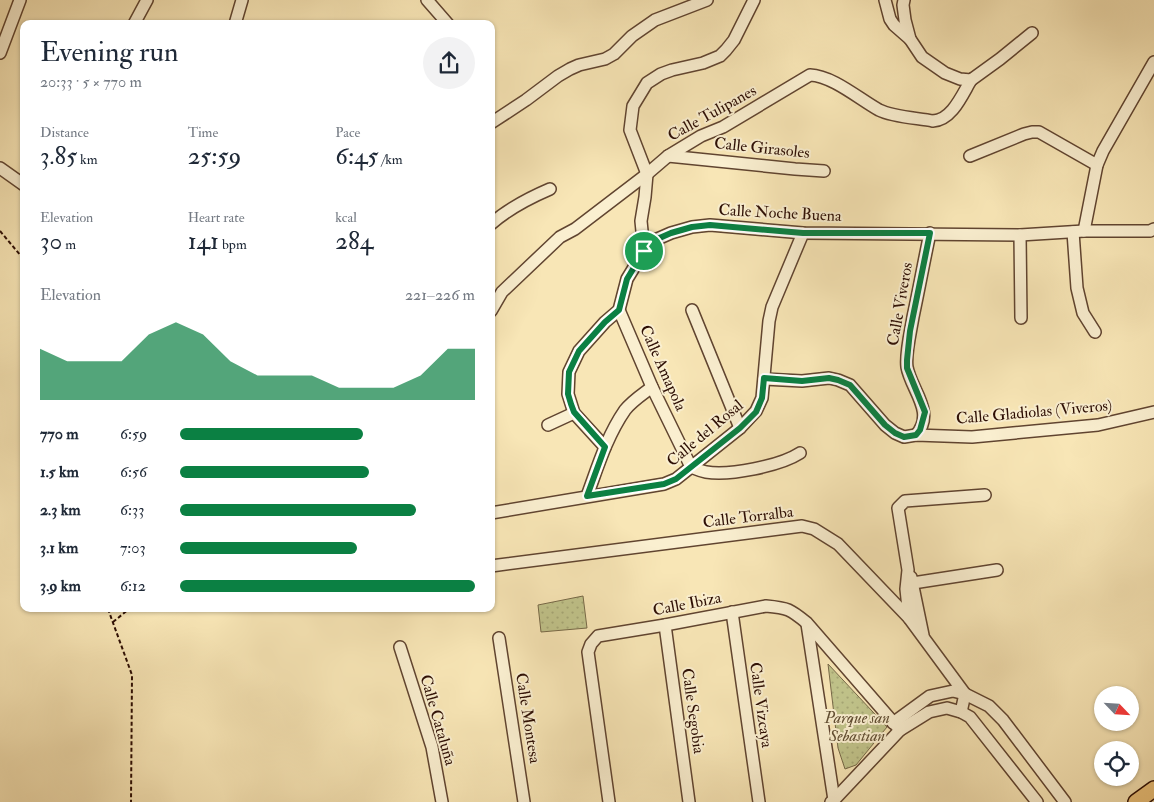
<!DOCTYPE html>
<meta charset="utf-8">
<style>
:root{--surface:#fff;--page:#f2f2f3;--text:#1f2937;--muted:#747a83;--accent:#0b8043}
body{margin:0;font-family:"IM FELL Double Pica",serif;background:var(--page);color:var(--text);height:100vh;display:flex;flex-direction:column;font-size:19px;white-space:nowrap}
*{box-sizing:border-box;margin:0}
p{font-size:16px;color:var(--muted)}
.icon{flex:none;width:28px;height:28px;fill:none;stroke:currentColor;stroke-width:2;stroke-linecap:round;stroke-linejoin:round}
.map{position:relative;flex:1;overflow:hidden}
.side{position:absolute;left:20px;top:20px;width:475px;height:592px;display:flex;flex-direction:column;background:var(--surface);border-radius:10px;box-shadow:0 1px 4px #0004}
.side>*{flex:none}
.needle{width:32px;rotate:115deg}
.fabs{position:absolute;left:1094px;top:686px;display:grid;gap:10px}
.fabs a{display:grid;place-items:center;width:45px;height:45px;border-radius:50%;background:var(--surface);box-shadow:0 1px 4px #0004;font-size:25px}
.pin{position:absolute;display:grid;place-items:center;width:42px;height:42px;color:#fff;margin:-21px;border:2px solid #fff;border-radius:50%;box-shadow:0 1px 5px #0007}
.round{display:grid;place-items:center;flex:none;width:52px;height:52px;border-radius:26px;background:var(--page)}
.head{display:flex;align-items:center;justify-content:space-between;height:85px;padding:0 20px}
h1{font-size:28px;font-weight:600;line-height:38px}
.stats{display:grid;grid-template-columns:repeat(3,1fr);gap:8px;height:85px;padding:5px 20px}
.stats div{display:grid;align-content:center}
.stats b{font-size:25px;font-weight:600}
.stats small{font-size:14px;font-weight:400}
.stats p{font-size:14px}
.chart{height:140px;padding:10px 20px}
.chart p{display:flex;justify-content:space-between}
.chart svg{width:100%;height:90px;margin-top:5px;fill:var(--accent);opacity:.7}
ul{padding:0 20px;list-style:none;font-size:16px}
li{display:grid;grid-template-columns:80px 60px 1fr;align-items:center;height:38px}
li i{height:12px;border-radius:6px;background:var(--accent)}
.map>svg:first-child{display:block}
.green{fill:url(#green-dots);stroke:#776948}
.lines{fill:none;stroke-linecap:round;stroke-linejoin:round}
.minor-casing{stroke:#604430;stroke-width:14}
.major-casing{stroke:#2d0e04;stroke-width:18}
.path{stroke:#2d0e04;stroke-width:2;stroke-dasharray:4 2.5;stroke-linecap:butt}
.minor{stroke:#faefd0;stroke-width:11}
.major{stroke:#ecc37b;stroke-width:15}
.route-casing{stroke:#fff;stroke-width:10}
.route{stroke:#0b8043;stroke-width:6}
.labels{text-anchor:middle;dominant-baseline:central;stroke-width:4;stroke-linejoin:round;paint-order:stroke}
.street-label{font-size:16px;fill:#2d0e04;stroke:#faefd0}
.park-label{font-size:16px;font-style:italic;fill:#614e33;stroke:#faefd0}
</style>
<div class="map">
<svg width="1154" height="802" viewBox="0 0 1154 802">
<defs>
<pattern id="green-dots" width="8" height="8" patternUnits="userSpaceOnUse" patternTransform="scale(1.25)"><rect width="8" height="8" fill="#c1c48b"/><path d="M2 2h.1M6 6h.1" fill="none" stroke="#a6a776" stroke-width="1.8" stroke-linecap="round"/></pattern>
</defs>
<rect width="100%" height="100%" fill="#f8e6b6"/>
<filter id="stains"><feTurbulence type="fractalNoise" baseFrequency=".004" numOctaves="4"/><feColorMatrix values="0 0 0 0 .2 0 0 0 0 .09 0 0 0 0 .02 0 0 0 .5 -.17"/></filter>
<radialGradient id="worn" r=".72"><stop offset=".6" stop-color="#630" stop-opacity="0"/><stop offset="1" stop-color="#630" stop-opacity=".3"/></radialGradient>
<g class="green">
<polygon points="583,596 587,628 541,632 538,605"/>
<polygon points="828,664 887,727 856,765 845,769 838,748"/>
</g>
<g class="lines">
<g class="minor-casing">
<g id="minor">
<polyline points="427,0 448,24"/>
<polyline points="885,0 890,19 894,25 910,39"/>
<polyline points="904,0 903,5 905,20 910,39 922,57 945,73 960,79 971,80 1000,59 1032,33"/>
<polyline points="134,24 147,0"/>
<polyline points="235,24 242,0"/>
<polyline points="0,53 20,0"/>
<polyline points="491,123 526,100 558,76 570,69 579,65 605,59 614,54 632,36 655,20 707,0"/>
<polyline points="668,156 795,169 824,171"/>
<polyline points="970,156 1024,134 1032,132 1039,132 1097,165"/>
<polyline points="0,168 24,185"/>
<path d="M491,224C509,208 529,198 550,189"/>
<polyline points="1084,231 1097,165 1103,151 1154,62"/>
<polyline points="1073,232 1077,288 1083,313 1095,332"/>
<polyline points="1020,235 1021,318"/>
<polyline points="644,251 641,221 645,197 647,174 630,130 633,106 647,83 661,74 672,70 703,63 720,56 726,50 734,40 754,0"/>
<path d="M619,310L652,387L691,467C696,469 700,471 706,472C729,476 780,466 800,453"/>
<polyline points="692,310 740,428"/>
<path d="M491,311L502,292L560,237L575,229L647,174L668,156L701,136L723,127L810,75C833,76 859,99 879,110C893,117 917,118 933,121C952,120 962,95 971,80"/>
<polyline points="764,379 802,381 829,378 838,380 850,385 885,425 895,433 904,437 916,435 972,437 1098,425 1154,412"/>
<polyline points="548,425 574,413"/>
<path d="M916,435C936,412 911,390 907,367C905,354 911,330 913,317C919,289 924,261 930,233"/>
<polyline points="605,447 574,413 568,394 569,372 579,351 605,322 619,310 627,279 644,251 655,240 671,233 692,227 710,225 803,233 1020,235 1084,231 1150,231 1154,229"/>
<path d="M587,496C598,466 607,436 625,410C632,401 643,394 652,387"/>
<polyline points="491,513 664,484 676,479 740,428 756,411 762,398 769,321 772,307 803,233"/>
<polyline points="491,566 802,526 814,529 838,544 909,618 965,694 961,712"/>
<polyline points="911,577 923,635"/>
<polyline points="913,583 997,570"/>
<polyline points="732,612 759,802"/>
<polyline points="909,618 906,589 908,570 898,508 905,501 985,495"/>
<polyline points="807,624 834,800"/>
<polyline points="665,625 689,802"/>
<polyline points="499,638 524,802"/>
<polyline points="400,647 432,747 442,802"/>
<polyline points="893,723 930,696 953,691 965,694 989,706 1003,720 1065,802"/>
<path d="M609,802L588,652L591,644L598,636L665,625L766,606C788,608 790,609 807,623L900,730"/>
<polyline points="831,802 834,800 900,730 929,712 947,708 961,712 970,717 1037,802"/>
</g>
</g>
<g class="major-casing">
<polyline id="major" points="1136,802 1154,789"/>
</g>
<g class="path">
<polyline points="0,231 21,256 24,262"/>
<polyline points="108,609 132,675 131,802"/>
<polyline points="113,622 129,609"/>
</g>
<use href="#minor" class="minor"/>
<use href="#major" class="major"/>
</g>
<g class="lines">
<g class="route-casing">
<polygon id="route" points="710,225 803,233 930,233 910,331 907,360 907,368 925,412 920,430 916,435 904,437 895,433 885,425 850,385 838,380 829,378 802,381 764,378 762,398 756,412 740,428 676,479 664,484 587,496 605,447 574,412 571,404 568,394 569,372 579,351 605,322 619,310 627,279 644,251 655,240 671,233 692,227"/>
</g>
<use href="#route" class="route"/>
</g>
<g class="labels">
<g class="street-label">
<text transform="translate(712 113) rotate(-29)">Calle Tulipanes</text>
<text transform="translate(762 148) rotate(6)">Calle Girasoles</text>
<text transform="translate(780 213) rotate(3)">Calle Noche Buena</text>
<text transform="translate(900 304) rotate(-80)">Calle Viveros</text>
<text transform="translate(663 368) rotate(66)">Calle Amapola</text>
<text transform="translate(1034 412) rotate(-5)">Calle Gladiolas (Viveros)</text>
<text transform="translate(705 433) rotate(-40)">Calle del Rosal</text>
<text transform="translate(748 517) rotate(-7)">Calle Torralba</text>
<text transform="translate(687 604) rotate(-11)">Calle Ibiza</text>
<text transform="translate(761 705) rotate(82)">Calle Vizcaya</text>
<text transform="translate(693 711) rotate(82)">Calle Segobia</text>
<text transform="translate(528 718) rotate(81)">Calle Montesa</text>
<text transform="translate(438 720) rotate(74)">Calle Cataluña</text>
</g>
<g class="park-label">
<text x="857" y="718">Parque san<tspan x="857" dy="18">Sebastian</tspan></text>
</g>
</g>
<rect width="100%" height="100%" filter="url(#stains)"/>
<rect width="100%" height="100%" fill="url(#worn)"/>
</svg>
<div class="fabs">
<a><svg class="needle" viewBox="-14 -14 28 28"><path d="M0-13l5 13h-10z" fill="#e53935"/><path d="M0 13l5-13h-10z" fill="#747a83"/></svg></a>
<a><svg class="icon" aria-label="locate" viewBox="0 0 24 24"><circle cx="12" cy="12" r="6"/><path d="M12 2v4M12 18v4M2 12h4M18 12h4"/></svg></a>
</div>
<div class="pin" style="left:644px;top:251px;background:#1e9e55"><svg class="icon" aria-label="arrive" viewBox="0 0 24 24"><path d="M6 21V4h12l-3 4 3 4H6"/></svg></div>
<section class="side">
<div class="head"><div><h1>Evening run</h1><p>20:33 · 5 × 770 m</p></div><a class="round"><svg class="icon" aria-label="share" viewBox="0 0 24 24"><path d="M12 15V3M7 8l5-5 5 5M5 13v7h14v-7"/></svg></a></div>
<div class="stats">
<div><p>Distance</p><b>3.85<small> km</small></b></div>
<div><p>Time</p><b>25:59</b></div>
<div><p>Pace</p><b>6:45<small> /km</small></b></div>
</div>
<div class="stats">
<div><p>Elevation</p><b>30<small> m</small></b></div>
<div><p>Heart rate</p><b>141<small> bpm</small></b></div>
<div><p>kcal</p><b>284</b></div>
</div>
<div class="chart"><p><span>Elevation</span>221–226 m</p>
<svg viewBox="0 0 160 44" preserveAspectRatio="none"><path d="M0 44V19L10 25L20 25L30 25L40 12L50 6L60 12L70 25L80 32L90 32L100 32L110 38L120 38L130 38L140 32L150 19L160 19V44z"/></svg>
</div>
<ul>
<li><b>770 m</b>6:59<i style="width:62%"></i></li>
<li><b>1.5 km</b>6:56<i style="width:64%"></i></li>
<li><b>2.3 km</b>6:33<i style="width:80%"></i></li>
<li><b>3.1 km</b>7:03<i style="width:60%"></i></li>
<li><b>3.9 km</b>6:12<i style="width:100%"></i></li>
</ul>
</section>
</div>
